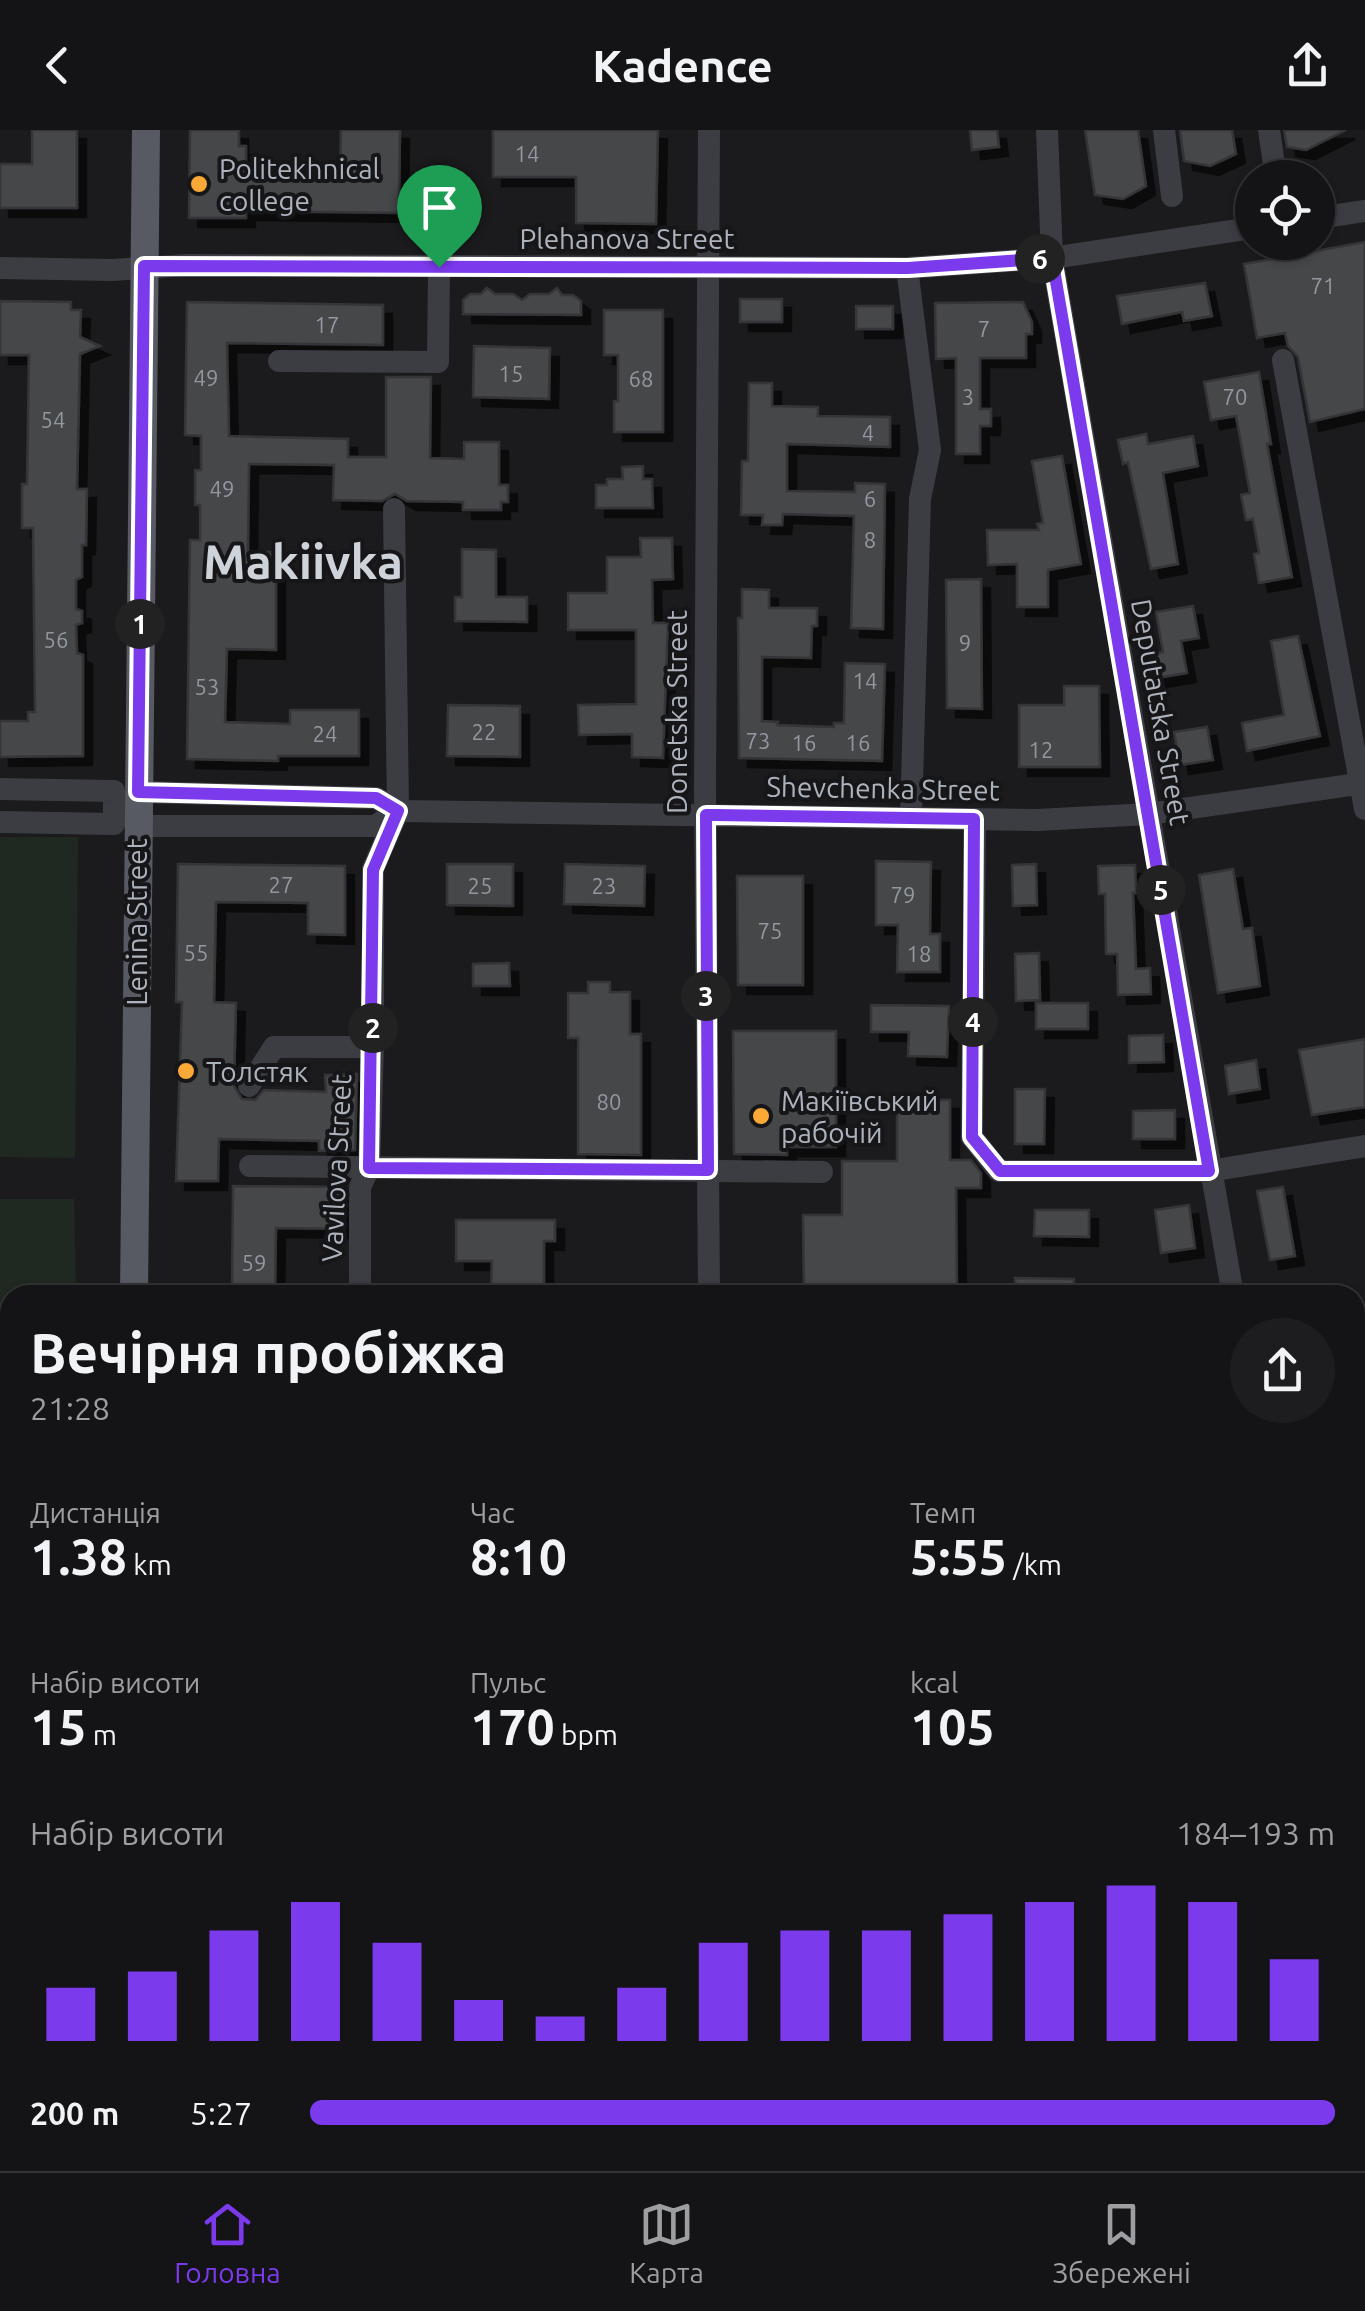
<!DOCTYPE html>
<html lang="uk">
<meta charset="utf-8">
<style>
:root{--surface:#141416;--page:#1d1d1f;--text:#f1f3f6;--muted:#9d9ea1;--line:#333335;--accent:#7c3aed}
body{margin:0;font-family:Ubuntu,sans-serif;background:var(--page);color:var(--text);height:100vh;display:flex;flex-direction:column;font-size:38px;white-space:nowrap}
*{box-sizing:border-box;margin:0}
p{font-size:32px;color:var(--muted)}
.icon{flex:none;width:55px;height:55px;fill:none;stroke:currentColor;stroke-width:2;stroke-linecap:round;stroke-linejoin:round}
.map{position:relative;flex:1;overflow:hidden}
.drawer{position:absolute;left:0px;top:1155px;width:1365px;height:888px;display:flex;flex-direction:column;background:var(--surface);border-radius:30px 30px 0 0;box-shadow:0 2px 8px #0004,0 0 0 2px var(--line)}
.drawer>*{flex:none}
.fabs{position:absolute;left:1235px;top:30px;display:grid;gap:20px}
.fabs a{display:grid;place-items:center;width:100px;height:100px;border-radius:50%;background:var(--surface);box-shadow:0 2px 8px #0004,0 0 0 2px var(--line);font-size:50px}
.pin{position:absolute;display:grid;place-items:center;width:85px;height:85px;color:#fff;margin:-102px -42px;border-radius:50% 50% 50% 0;rotate:-45deg;box-shadow:0 0 10px #0007}
.pin .icon{rotate:45deg}
.km{position:absolute;width:50px;height:50px;margin:-25px;border-radius:50%;background:#222;color:#fff;font-size:28px;line-height:50px;text-align:center}
.round{display:grid;place-items:center;flex:none;width:105px;height:105px;border-radius:52px;background:var(--page)}
.overview{display:flex;align-items:center;justify-content:space-between;height:170px;padding:0 30px}
h1{font-size:55px;font-weight:700;line-height:75px}
.stats{display:grid;grid-template-columns:repeat(3,1fr);gap:15px;height:170px;padding:10px 30px}
.stats div{display:grid;align-content:center}
.stats b{font-size:50px;font-weight:700}
.stats small{font-size:28px;font-weight:400}
.stats p{font-size:28px}
.chart{height:280px;padding:20px 30px}
.chart p{display:flex;justify-content:space-between}
.chart svg{width:100%;height:180px;margin-top:10px;stroke:var(--accent);stroke-width:6}
ul{padding:0 30px;list-style:none;font-size:32px}
li{display:grid;grid-template-columns:160px 120px 1fr;align-items:center;height:75px}
li i{height:25px;border-radius:12px;background:var(--accent)}
header{display:flex;justify-content:space-between;align-items:center;height:130px;padding:0 30px;background:var(--surface);font-size:45px;font-weight:700}
.tab-bar{display:flex;justify-content:space-around;align-items:center;height:140px;border-top:2px solid var(--line);background:var(--surface);font-size:28px;color:var(--muted)}
.tab-bar a{display:grid;justify-items:center;gap:5px}
.tab-bar .current{color:var(--accent)}
.map>svg:first-child{display:block}
.green{fill:#202921}
.building{fill:#45464a;stroke:#353539;stroke-width:2.5;filter:url(#shadow)}
.lines{fill:none;stroke-linecap:round;stroke-linejoin:round}
.minor{stroke:#3c3d43;stroke-width:22}
.major{stroke:#575a62;stroke-width:28}
.route-casing{stroke:#fff;stroke-width:20}
.route{stroke:#7c3aed;stroke-width:12}
.poi-dot{fill:#faa936;stroke:#161618;stroke-width:4}
.labels{text-anchor:middle;dominant-baseline:central;stroke-width:8;stroke-linejoin:round;paint-order:stroke}
.number-label{font-size:22px;fill:#9398a0}
.poi-label{font-size:28px;fill:#adb3bd;stroke:#161618;text-anchor:start}
.street-label{font-size:28px;fill:#adb3bd;stroke:#161618}
.town-label{font-size:48px;font-weight:bold;fill:#ced2d9;stroke:#161618}
</style>
<header><svg class="icon" aria-label="back" viewBox="0 0 24 24"><path d="M15 5l-7 7 7 7"/></svg>Kadence<svg class="icon" aria-label="share" viewBox="0 0 24 24"><path d="M12 15V3M7 8l5-5 5 5M5 13v7h14v-7"/></svg></header>
<div class="map">
<svg width="1365" height="2041" viewBox="0 0 1365 2041">
<defs>
<filter id="shadow"><feDropShadow dx="9" dy="9" stdDeviation="0" flood-color="#0009"/></filter>
</defs>
<rect width="100%" height="100%" fill="#1b1b1d"/>
<g class="green">
<polygon points="0,707 78,707 75,1028 0,1027"/>
<polygon points="0,1069 74,1069 76,1165 10,1165 10,1383 0,1383"/>
<polygon points="0,1750 10,1750 10,2032 14,2033 14,2041 0,2041"/>
</g>
<g class="building">
<polygon points="32,0 77,0 77,78 0,78 0,34 32,34"/>
<polygon points="190,0 239,0 239,16 246,16 246,43 340,44 341,0 400,0 399,83 246,81 246,88 189,88"/>
<polygon points="493,0 658,0 656,94 576,93 576,47 493,47"/>
<polygon points="970,0 997,0 999,17 972,20"/>
<polygon points="1085,0 1138,0 1146,56 1123,69 1095,65"/>
<polygon points="1180,0 1232,0 1236,24 1210,36 1184,31"/>
<polygon points="1284,0 1346,0 1306,20 1287,17"/>
<polygon points="1365,112 1365,279 1310,292 1298,227 1288,216 1285,203 1257,208 1244,134"/>
<polygon points="1205,153 1212,186 1184,191 1182,182 1122,194 1117,166"/>
<polygon points="487,158 495,164 513,164 522,170 530,164 549,164 557,158 562,165 573,165 581,171 581,185 463,184 463,170 470,164 481,164"/>
<rect x="740" y="169" width="42" height="23"/>
<polygon points="0,171 71,172 71,180 81,180 80,207 100,216 80,224 77,359 87,359 86,415 82,415 82,447 76,450 76,479 82,481 82,493 76,495 77,523 83,525 83,626 0,627 0,591 28,591 28,582 35,582 33,398 22,398 22,354 27,354 29,225 0,225"/>
<polygon points="187,172 383,175 383,215 227,213 229,306 348,309 348,327 386,327 386,247 431,247 430,328 464,329 464,312 499,312 499,355 508,355 508,372 501,372 501,380 463,380 463,372 407,371 395,364 382,371 333,370 334,335 249,334 248,422 276,422 276,520 227,519 225,592 290,594 290,580 359,580 359,626 278,626 278,631 187,629 190,410 200,410 200,375 195,375 195,340 201,340 201,306 185,305"/>
<polygon points="1023,172 1032,192 1032,204 1026,204 1026,228 980,228 980,279 991,279 991,296 980,296 980,324 956,324 956,228 936,229 935,173"/>
<rect x="856" y="176" width="37" height="23"/>
<polygon points="604,180 663,180 663,302 614,302 614,271 618,271 618,225 604,225"/>
<polygon points="474,216 550,218 549,269 473,267"/>
<polygon points="1259,242 1271,314 1267,314 1292,447 1259,453 1254,424 1259,423 1253,389 1246,390 1241,365 1250,363 1236,286 1211,290 1204,252"/>
<polygon points="749,253 772,253 772,276 818,277 818,286 890,287 890,317 787,314 787,361 855,362 855,353 885,354 883,499 851,498 854,386 783,384 782,395 762,395 763,385 741,385 742,331 748,331"/>
<polygon points="1146,304 1148,314 1193,306 1198,336 1163,343 1178,434 1151,439 1128,332 1123,334 1118,310"/>
<polygon points="1062,326 1081,434 1048,440 1048,477 1017,477 1017,434 988,435 987,400 1039,400 1037,394 1043,393 1032,331"/>
<polygon points="643,336 643,349 652,349 653,378 596,378 596,355 607,355 607,349 623,349 622,337"/>
<polygon points="640,408 672,408 673,449 652,450 653,493 668,493 663,628 632,627 632,604 579,605 578,575 636,574 636,500 568,500 568,463 607,463 607,427 641,427"/>
<polygon points="462,419 496,420 496,467 527,467 527,492 455,491 455,467 462,467"/>
<polygon points="981,449 982,579 947,578 946,450"/>
<polygon points="742,459 769,460 769,478 817,478 817,496 812,496 811,528 762,527 762,591 778,592 777,595 834,597 834,593 844,593 845,533 885,534 882,631 739,628 738,488 742,488"/>
<polygon points="1193,476 1199,508 1181,511 1187,543 1157,548 1153,524 1163,522 1156,482"/>
<polygon points="1298,506 1320,606 1247,621 1242,593 1284,585 1271,511"/>
<polygon points="1064,556 1099,556 1100,637 1019,637 1019,575 1064,575"/>
<polygon points="448,575 520,576 520,627 447,626"/>
<polygon points="1207,597 1213,630 1180,635 1174,602"/>
<polygon points="876,731 931,732 930,804 940,804 940,842 897,842 898,795 876,795"/>
<polygon points="178,734 345,736 345,805 308,804 308,773 216,772 214,872 236,873 234,956 242,969 255,970 264,960 326,962 325,945 357,944 355,1020 319,1021 319,1011 219,1009 218,1051 176,1051 182,872 176,872"/>
<polygon points="447,734 513,734 513,776 447,775"/>
<polygon points="565,734 645,736 644,776 564,774"/>
<polygon points="1036,734 1037,775 1013,776 1012,735"/>
<polygon points="1135,735 1136,763 1133,763 1136,839 1150,838 1151,864 1118,865 1117,824 1106,824 1105,764 1099,764 1098,736"/>
<polygon points="1233,739 1243,799 1252,798 1260,856 1218,863 1199,745"/>
<polygon points="737,746 803,746 803,855 738,855"/>
<polygon points="1039,823 1040,870 1016,871 1015,824"/>
<polygon points="509,833 510,856 473,856 473,834"/>
<polygon points="588,852 610,852 610,862 630,862 630,904 641,904 641,1025 578,1024 578,908 568,908 568,863 588,863"/>
<rect x="1036" y="873" width="52" height="26"/>
<polygon points="871,875 949,876 947,927 908,926 909,902 871,902"/>
<polygon points="733,901 836,901 836,1017 787,1017 787,1025 734,1024"/>
<polygon points="1163,905 1164,932 1129,933 1129,906"/>
<polygon points="1365,909 1365,977 1312,985 1299,920"/>
<polygon points="1256,930 1260,959 1229,964 1225,936"/>
<polygon points="1015,959 1045,959 1044,1014 1015,1014"/>
<polygon points="897,970 950,970 950,1030 971,1030 981,1043 981,1058 956,1058 957,1165 804,1165 803,1085 842,1085 842,1031 897,1031"/>
<polygon points="1175,980 1175,1009 1133,1009 1133,981"/>
<polygon points="233,1056 344,1057 344,1099 276,1098 275,1165 232,1165"/>
<polygon points="1283,1057 1295,1126 1270,1130 1257,1061"/>
<polygon points="1189,1075 1195,1118 1161,1123 1155,1080"/>
<polygon points="1035,1080 1089,1080 1089,1107 1034,1106"/>
<polygon points="456,1090 555,1090 555,1111 544,1111 544,1165 491,1165 492,1131 456,1131"/>
<polygon points="1015,1148 1074,1149 1074,1165 1015,1165"/>
</g>
<g class="lines">
<g class="minor">
<polyline points="1047,0 1052,128 1233,1165"/>
<polyline points="1164,0 1172,66"/>
<polyline points="1269,0 1276,48"/>
<polyline points="1318,88 1365,81"/>
<polyline points="0,138 112,140 186,135 907,138 1052,128 1252,98"/>
<polyline points="907,138 930,320 920,369 911,688"/>
<polyline points="1283,230 1365,679"/>
<polyline points="279,231 438,232 439,137"/>
<polyline points="0,659 114,661 114,694 0,692"/>
<polyline points="138,662 376,668 398,681 1038,690 1148,684 1365,653"/>
<polyline points="975,689 972,1007 999,1041 1209,1041 1365,1016"/>
<polyline points="137,696 375,696 398,681"/>
<polyline points="249,956 274,917 373,917"/>
<polyline points="250,1036 822,1042"/>
<polyline points="360,1165 360,1057 369,1038 373,917 373,739 398,681 394,379"/>
<polyline points="709,1165 705,655 709,0"/>
<polyline points="1355,1414 1365,1413"/>
<polyline points="0,1432 10,1432"/>
<polyline points="1355,1703 1365,1702"/>
<polyline points="0,1716 10,1716"/>
<polyline points="1355,1930 1363,1982"/>
<polyline points="711,2032 711,2041"/>
<polyline points="254,2041 254,2032"/>
<polyline points="412,2041 412,2032"/>
</g>
<g class="major">
<polyline points="134,1165 146,0"/>
<polyline points="131,2041 132,2032"/>
</g>
</g>
<g class="lines">
<g class="route-casing">
<polygon id="route" points="1052,128 1209,1041 1000,1041 972,1007 974,689 716,685 706,685 708,1040 369,1038 373,740 398,681 376,668 138,662 144,136 908,138"/>
</g>
<use href="#route" class="route"/>
</g>
<g class="poi-dot">
<circle cx="199" cy="54" r="10"/>
<circle cx="186" cy="941" r="10"/>
<circle cx="761" cy="986" r="10"/>
</g>
<g class="labels">
<g class="number-label">
<text x="527" y="23">14</text>
<text x="1323" y="155">71</text>
<text x="327" y="194">17</text>
<text x="984" y="198">7</text>
<text x="511" y="243">15</text>
<text x="206" y="247">49</text>
<text x="641" y="248">68</text>
<text x="968" y="266">3</text>
<text x="1235" y="266">70</text>
<text x="53" y="289">54</text>
<text x="868" y="302">4</text>
<text x="222" y="358">49</text>
<text x="870" y="368">6</text>
<text x="870" y="409">8</text>
<text x="56" y="509">56</text>
<text x="965" y="512">9</text>
<text x="865" y="550">14</text>
<text x="207" y="556">53</text>
<text x="484" y="601">22</text>
<text x="325" y="603">24</text>
<text x="758" y="610">73</text>
<text x="804" y="612">16</text>
<text x="858" y="612">16</text>
<text x="1041" y="619">12</text>
<text x="281" y="754">27</text>
<text x="480" y="755">25</text>
<text x="604" y="755">23</text>
<text x="903" y="764">79</text>
<text x="770" y="800">75</text>
<text x="196" y="822">55</text>
<text x="919" y="823">18</text>
<text x="609" y="971">80</text>
<text x="254" y="1132">59</text>
</g>
<g class="poi-label">
<text x="219" y="38">Politekhnical<tspan x="219" dy="32">college</tspan></text>
<text x="206" y="941">Толстяк</text>
<text x="781" y="970">Макіївський<tspan x="781" dy="32">рабочій</tspan></text>
</g>
<g class="street-label">
<text x="627" y="108">Plehanova Street</text>
<text transform="translate(676 582) rotate(-90)">Donetska Street</text>
<text transform="translate(1161 582) rotate(80)">Deputatska Street</text>
<text transform="translate(883 658) rotate(1)">Shevchenka Street</text>
<text transform="translate(136 792) rotate(-90)">Lenina Street</text>
<text transform="translate(336 1038) rotate(-87)">Vavilova Street</text>
</g>
<g class="town-label">
<text x="303" y="431">Makiivka</text>
</g>
</g>
</svg>
<div class="fabs">
<a><svg class="icon" aria-label="locate" viewBox="0 0 24 24"><circle cx="12" cy="12" r="6"/><path d="M12 2v4M12 18v4M2 12h4M18 12h4"/></svg></a>
</div>
<div class="pin" style="left:439px;top:137px;background:#1e9e55"><svg class="icon" aria-label="arrive" viewBox="0 0 24 24"><path d="M6 21V4h12l-3 4 3 4H6"/></svg></div>
<b class="km" style="left:140px;top:494px">1</b>
<b class="km" style="left:373px;top:898px">2</b>
<b class="km" style="left:706px;top:866px">3</b>
<b class="km" style="left:973px;top:892px">4</b>
<b class="km" style="left:1161px;top:760px">5</b>
<b class="km" style="left:1040px;top:129px">6</b>
<section class="drawer">
<div class="overview"><div><h1>Вечірня пробіжка</h1><p>21:28</p></div><a class="round"><svg class="icon" aria-label="share" viewBox="0 0 24 24"><path d="M12 15V3M7 8l5-5 5 5M5 13v7h14v-7"/></svg></a></div>
<div class="stats">
<div><p>Дистанція</p><b>1.38<small> km</small></b></div>
<div><p>Час</p><b>8:10</b></div>
<div><p>Темп</p><b>5:55<small> /km</small></b></div>
</div>
<div class="stats">
<div><p>Набір висоти</p><b>15<small> m</small></b></div>
<div><p>Пульс</p><b>170<small> bpm</small></b></div>
<div><p>kcal</p><b>105</b></div>
</div>
<div class="chart"><p><span>Набір висоти</span>184–193 m</p>
<svg viewBox="0 0 160 44" preserveAspectRatio="none"><path d="M5 44V31M15 44V27M25 44V17M35 44V10M45 44V20M55 44V34M65 44V38M75 44V31M85 44V20M95 44V17M105 44V17M115 44V13M125 44V10M135 44V6M145 44V10M155 44V24"/></svg>
</div>
<ul>
<li><b>200 m</b>5:27<i style="width:100%"></i></li>
</ul>
</section>
</div>
<nav class="tab-bar">
<a class="current"><svg class="icon" aria-label="home" viewBox="0 0 24 24"><path d="M3 11l9-7 9 7M6 9v11h12V9"/></svg>Головна</a>
<a><svg class="icon" aria-label="map" viewBox="0 0 24 24"><path d="M3 6l6-2 6 2 6-2v14l-6 2-6-2-6 2zM9 4v14M15 6v14"/></svg>Карта</a>
<a><svg class="icon" aria-label="saved" viewBox="0 0 24 24"><path d="M7 4h10v16l-5-4-5 4z"/></svg>Збережені</a>
</nav>
